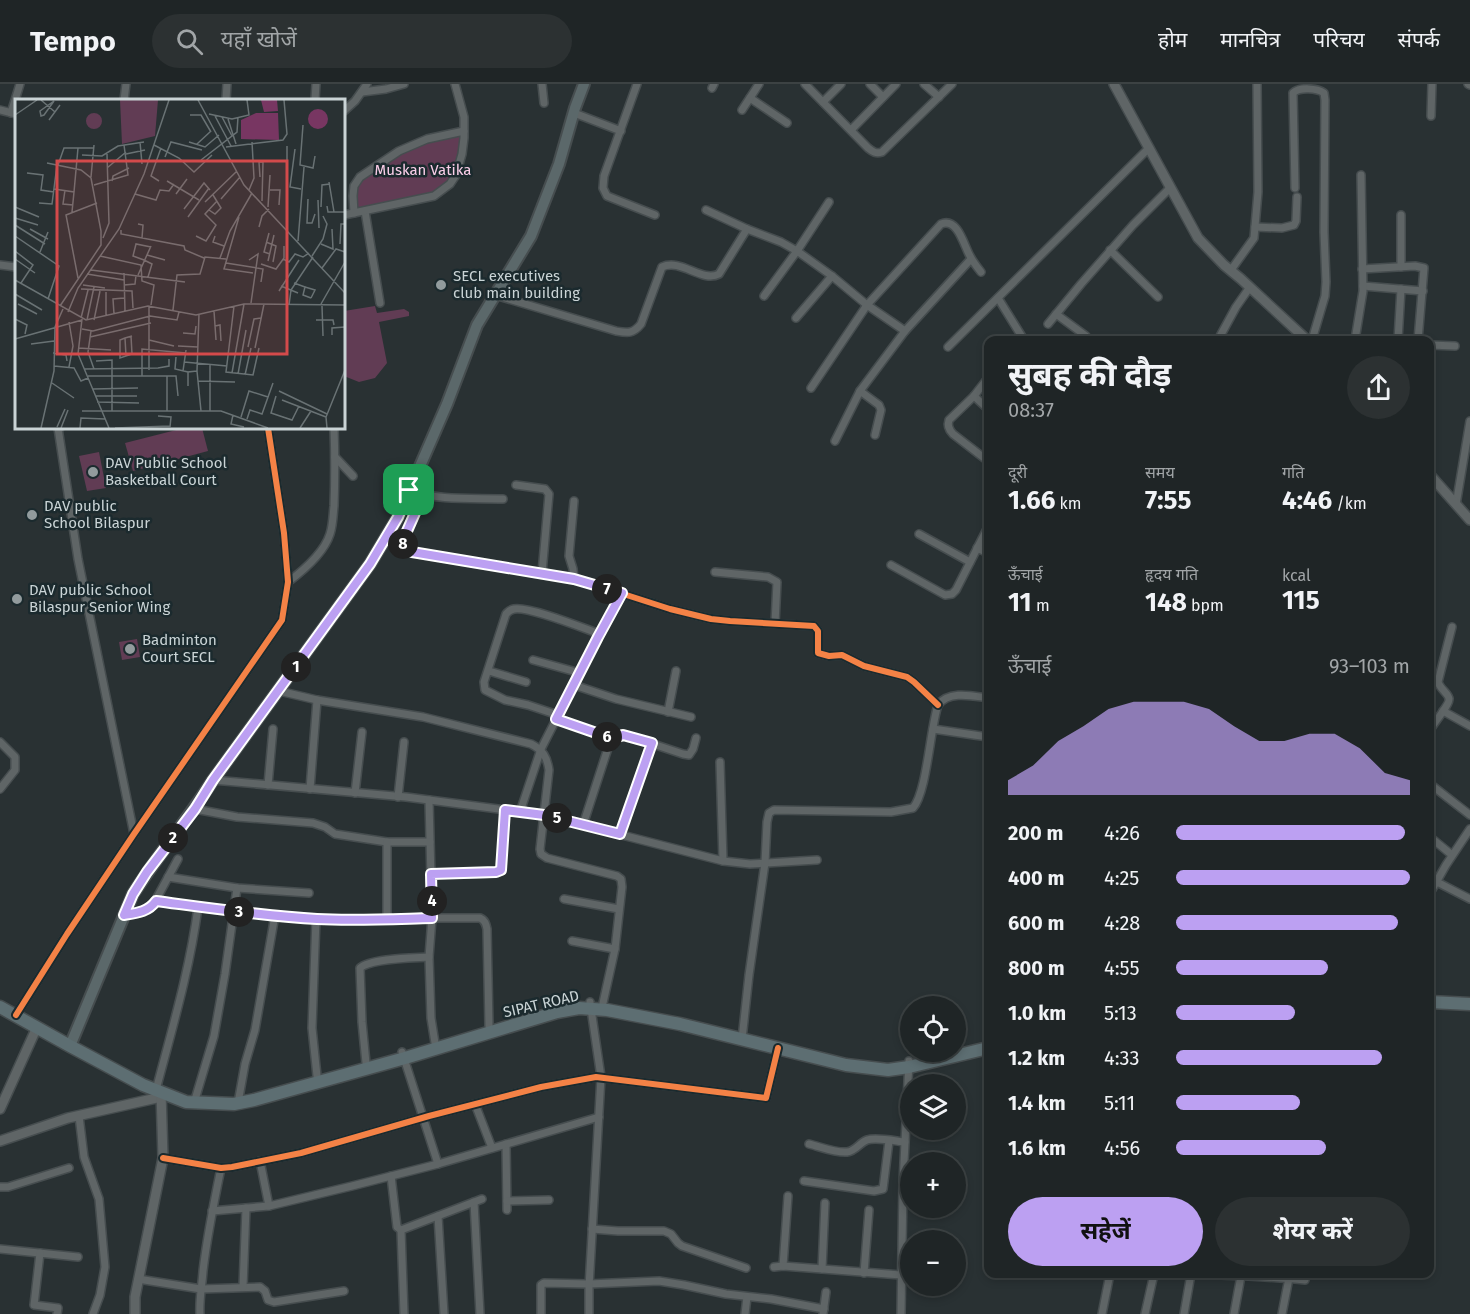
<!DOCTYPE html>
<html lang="hi">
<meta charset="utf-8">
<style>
:root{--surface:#1f2526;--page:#2c3132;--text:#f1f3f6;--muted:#a1a5a7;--line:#3c4243;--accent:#bca0f2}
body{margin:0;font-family:"Fira Sans","Noto Sans Devanagari",sans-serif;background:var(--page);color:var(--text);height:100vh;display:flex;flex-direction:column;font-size:22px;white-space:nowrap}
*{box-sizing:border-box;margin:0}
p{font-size:20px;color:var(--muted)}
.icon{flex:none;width:33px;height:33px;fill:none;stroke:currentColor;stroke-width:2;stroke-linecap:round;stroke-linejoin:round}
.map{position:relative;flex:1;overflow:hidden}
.sheet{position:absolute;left:984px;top:252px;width:450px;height:942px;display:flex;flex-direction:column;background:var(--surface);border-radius:12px;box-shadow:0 3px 9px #0003,0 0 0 2px var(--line)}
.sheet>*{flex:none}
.buttons{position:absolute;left:900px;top:912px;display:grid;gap:12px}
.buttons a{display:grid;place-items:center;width:66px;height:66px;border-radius:50%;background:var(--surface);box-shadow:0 3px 9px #0003,0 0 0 2px var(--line);font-size:30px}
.pin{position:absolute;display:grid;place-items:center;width:51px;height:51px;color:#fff;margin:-26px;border-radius:12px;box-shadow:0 3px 9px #0006}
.km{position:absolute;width:30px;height:30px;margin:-15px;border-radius:50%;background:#222;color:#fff;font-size:16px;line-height:30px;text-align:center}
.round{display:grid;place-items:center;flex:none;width:63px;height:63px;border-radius:32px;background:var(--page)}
.summary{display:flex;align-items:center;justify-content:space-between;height:102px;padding:0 24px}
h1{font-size:33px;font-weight:700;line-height:45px}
.stats{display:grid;grid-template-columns:repeat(3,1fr);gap:9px;height:102px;padding:6px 24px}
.stats div{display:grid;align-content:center}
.stats b{font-size:26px;font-weight:700}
.stats small{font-size:16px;font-weight:400}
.stats p{font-size:16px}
.chart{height:168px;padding:12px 24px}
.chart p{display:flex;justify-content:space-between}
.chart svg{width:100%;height:108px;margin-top:6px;fill:var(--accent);opacity:.7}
.primary-button{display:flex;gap:12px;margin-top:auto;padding:12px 24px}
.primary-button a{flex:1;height:69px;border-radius:36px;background:var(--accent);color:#111;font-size:24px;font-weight:700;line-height:69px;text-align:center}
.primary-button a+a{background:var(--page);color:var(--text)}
ul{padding:0 24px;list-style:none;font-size:20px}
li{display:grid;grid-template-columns:96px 72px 1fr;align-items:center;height:45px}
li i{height:15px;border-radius:8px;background:var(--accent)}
header{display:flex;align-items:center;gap:36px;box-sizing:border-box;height:84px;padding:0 30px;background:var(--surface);border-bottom:2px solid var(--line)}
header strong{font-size:28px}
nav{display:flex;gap:33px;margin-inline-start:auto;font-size:21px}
.search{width:420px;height:54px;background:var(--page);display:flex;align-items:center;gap:15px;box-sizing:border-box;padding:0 21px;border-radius:33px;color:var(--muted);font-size:22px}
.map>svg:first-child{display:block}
.green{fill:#613c54}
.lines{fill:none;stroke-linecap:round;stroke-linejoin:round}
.street-casing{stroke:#464d4f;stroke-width:10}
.secondary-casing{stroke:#464d4f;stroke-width:12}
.primary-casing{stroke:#464d4f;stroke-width:14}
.highway-casing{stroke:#464d4f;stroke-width:15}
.street{stroke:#5f6566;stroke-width:7}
.secondary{stroke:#5f6566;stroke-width:9}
.primary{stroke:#5b686a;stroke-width:10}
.highway{stroke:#5d6e72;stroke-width:12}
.cycleway-casing{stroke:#1b2a2e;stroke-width:10}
.cycleway{stroke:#f48246;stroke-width:6}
.route-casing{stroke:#fff;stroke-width:12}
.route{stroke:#bca0f2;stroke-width:8}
.poi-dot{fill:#929b9d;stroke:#1b2a2e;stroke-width:2}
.labels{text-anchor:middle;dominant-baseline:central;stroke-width:5;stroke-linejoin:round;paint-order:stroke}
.park-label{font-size:15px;fill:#facee8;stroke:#1b2a2e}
.poi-label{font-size:15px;fill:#cad4d6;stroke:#1b2a2e;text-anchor:start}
.street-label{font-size:15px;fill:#cad4d6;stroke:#1b2a2e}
.inset-road{fill:none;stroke:#697274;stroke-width:1.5}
.view{fill:#d44a4b;fill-opacity:0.15;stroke:#d44a4b;stroke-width:3}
.inset-edge{fill:none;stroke:#cad4d6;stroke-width:3}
</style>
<header>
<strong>Tempo</strong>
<div class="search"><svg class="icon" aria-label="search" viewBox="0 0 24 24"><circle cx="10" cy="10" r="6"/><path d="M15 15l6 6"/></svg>यहाँ खोजें</div>
<nav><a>होम</a><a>मानचित्र</a><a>परिचय</a><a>संपर्क</a></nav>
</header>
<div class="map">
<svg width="1470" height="1230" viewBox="0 0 1470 1230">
<rect width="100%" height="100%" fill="#293133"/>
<g class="green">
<polygon points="462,48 456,91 441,107 354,129 353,112 360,93 399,67 427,55"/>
<polygon points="375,222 377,229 404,225 409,228 409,232 379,238 387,279 375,294 359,298 344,292 344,227"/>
<polygon points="184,344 202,344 208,367 133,387 125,359"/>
<polygon points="99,368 106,404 87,407 79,372"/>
<polygon points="137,555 140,573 122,576 119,558"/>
</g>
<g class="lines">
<g class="street-casing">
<g id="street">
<polyline points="542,0 544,19"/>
<polyline points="637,0 604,92 603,104 607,112 655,131"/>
<path d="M805,0L868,64C873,68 876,70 882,68L952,0"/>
<polyline points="870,0 883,13"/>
<polyline points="924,0 939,13"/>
<polyline points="1468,0 1470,1"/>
<polyline points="712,4 714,0"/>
<polyline points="362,8 386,5 404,0"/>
<polyline points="750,14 787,39"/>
<polyline points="124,16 126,0"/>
<polyline points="226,16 227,0"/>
<polyline points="315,16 316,0"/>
<polyline points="823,18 841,0"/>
<polyline points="0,26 16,30"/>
<polyline points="742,26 759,0"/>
<polyline points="344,27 355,17 367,0"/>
<polyline points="11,29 20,0"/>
<polyline points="574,29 621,47"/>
<polyline points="1431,32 1432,0"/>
<polyline points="851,46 896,0"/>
<path d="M1295,104L1293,9C1299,3 1317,4 1324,9L1325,16L1324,148L1326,198L1325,212L1312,256"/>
<polyline points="706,126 747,145 781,158 797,167 832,192 867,221 905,247"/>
<polyline points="365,127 380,219"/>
<polyline points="354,129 353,112 354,102 360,93 399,67 427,55 464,47"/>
<polyline points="344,131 434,112 450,100 456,91 462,70 464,54 464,33 455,0"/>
<polyline points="1401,131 1401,183"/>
<polyline points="1255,143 1282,144 1294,141 1296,137 1297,113"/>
<polyline points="1110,166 1158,213"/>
<polyline points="0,181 16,183"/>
<polyline points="1362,185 1415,182 1424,184 1418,256"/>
<polyline points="1231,186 1254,154 1258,108 1257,0"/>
<polyline points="1363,202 1423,207"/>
<path d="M495,211L616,247C628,249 633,250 641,240L662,183C681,174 702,199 719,190L747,145"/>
<polyline points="764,212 797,167 829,118"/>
<polyline points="998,214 1024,256"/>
<polyline points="1056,230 1086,252"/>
<polyline points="796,234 832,192"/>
<polyline points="1048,240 1081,200 1133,141 1170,104"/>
<polyline points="1218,256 1236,223 1250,203"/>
<polyline points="1355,256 1363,207 1361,91"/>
<polyline points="1398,256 1401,205"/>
<polyline points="1430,261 1455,262"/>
<polyline points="948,263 1148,65"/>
<path d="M988,294L974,312L949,336C947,342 949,346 953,350L988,377"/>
<path d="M811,304L867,221L941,140C958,133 964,162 970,172C973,178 977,183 981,188"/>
<polyline points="860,307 879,321 881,326 875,351"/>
<polyline points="974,312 988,325"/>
<polyline points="60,344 58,344 78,475 134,750"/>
<polyline points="835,357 860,307 905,247 971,175"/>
<polyline points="335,373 353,392"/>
<polyline points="516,401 545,405 549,410 542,489"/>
<path d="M409,406C438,417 472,414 503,415"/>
<polyline points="423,411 403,456 404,462 412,468 586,498 670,525 711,535 730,537 814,542 818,547 818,569 829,572 842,571 864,582 907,593 914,598 938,621"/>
<polyline points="574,417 569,472 573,485 574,495"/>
<polyline points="1456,421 1470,337"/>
<polyline points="919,450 970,478"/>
<polyline points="977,464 988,469"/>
<polyline points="891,481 945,511 952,510 956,506 988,443"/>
<polyline points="715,488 768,493 777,498 775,540"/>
<path d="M288,498C304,486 324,469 330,450C333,441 333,431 334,422C335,396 335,370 334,344"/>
<polyline points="533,576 580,589"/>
<polyline points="489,587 526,598"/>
<polyline points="574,601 616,615 691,633"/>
<path d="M279,607L317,616L423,633L531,660C543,666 547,673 549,686L540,765L541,770L547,774L617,792L621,795L622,803L615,865L603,919"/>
<polyline points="1443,627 1470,642"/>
<polyline points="668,628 676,587"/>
<path d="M558,631L528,621L505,616L485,606L484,598L506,530C509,527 509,526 514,525C529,522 583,544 600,550"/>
<polyline points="556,635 605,652 609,656 609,661 583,741"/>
<polyline points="933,645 988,653"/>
<path d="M1430,646C1433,640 1450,620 1449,615C1449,610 1440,605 1438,598L1452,543"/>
<polyline points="609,656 620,651 629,652 683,670 689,671 693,665 696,654"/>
<polyline points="0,658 15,673 15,686 0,705"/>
<polyline points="720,678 723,777"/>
<polyline points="213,696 406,713 544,731 723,777 750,780 817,776"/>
<polyline points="1430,700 1470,731"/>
<polyline points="268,701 273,645"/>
<polyline points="310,705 317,616"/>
<polyline points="355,709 362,648"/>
<polyline points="398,713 404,658"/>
<polyline points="429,716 432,834 429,873 431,934 435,959"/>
<polyline points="195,725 237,733 313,739 325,743 335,750 387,758 430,758"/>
<polyline points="520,728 541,665 598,553 622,509"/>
<polyline points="620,750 652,659"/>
<polyline points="1430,753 1452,771"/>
<path d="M431,790C448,789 487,792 501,787L505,726"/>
<polyline points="168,793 237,804 309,809"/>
<polyline points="1435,797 1470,815"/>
<polyline points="1430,809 1446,781 1470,745"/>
<polyline points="564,815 619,825"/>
<path d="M156,817L234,828L316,835L387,836L432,834H480C485,836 486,840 487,845L489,942"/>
<path d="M124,831C136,830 144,828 153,821L178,775"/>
<polyline points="316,835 312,944 317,992"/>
<polyline points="387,836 387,758"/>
<polyline points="572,857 615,865"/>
<polyline points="16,931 67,850 134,750 282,536 288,498 284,449 268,344"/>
<path d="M742,955L749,891L765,779L767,738L769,729L774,726L891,728L913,724C927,708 930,645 938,621C949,606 973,612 988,614"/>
<polyline points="402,968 438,1080"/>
<path d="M366,979L362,938L360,884C371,874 414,874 429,873"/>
<path d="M156,1006C172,945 190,885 198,823"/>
<polyline points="194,1019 214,952 225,890 237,804"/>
<polyline points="238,1019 245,980 255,946 275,831"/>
<polyline points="475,1020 492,1064"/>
<polyline points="79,1032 84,1073 99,1115 105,1183 100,1211 93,1230"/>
<polyline points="506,1060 507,1126"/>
<path d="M809,1060C821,1063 835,1069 847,1068C856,1067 859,1059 867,1056C876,1053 895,1057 905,1058"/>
<polyline points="163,1074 221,1084 232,1083 301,1069 429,1032 541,1003 596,993 766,1014 778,964"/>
<polyline points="260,1077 269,1122"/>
<polyline points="391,1092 397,1143 401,1146"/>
<polyline points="804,1097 874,1107 883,1105 889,1057"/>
<polyline points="0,1103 8,1103 69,1084"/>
<polyline points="507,1117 549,1116"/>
<polyline points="474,1118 480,1230"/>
<polyline points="212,1127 269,1122 352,1102 438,1080 599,1033"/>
<polyline points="438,1132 444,1230"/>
<polyline points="592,1145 618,1147 664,1147 671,1150 678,1159 682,1162 746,1184"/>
<polyline points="0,1165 78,1173"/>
<polyline points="40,1169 34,1221 58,1224 57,1230"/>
<polyline points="783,1182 788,1112"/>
<polyline points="774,1183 783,1182 901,1191"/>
<polyline points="822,1185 825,1119"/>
<polyline points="864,1189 869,1126"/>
<path d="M1165,1190C1184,1191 1202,1190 1221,1191C1249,1192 1277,1193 1305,1196"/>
<polyline points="138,1195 201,1205 260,1203 265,1207 268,1216 274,1218 344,1207"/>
<polyline points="243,1203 246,1124"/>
<path d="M200,1230C199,1216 202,1202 203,1187C207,1152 214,1118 221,1084"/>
<polyline points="404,1230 401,1146 482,1115"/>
<polyline points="541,1230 541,1201 544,1199 589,1200 659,1197 684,1201 726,1210 771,1215 824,1225"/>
<polyline points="589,1230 589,1203 601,993 590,918"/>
<polyline points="745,1230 747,1213"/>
<polyline points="823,1230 826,1208"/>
<polyline points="901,1230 903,1099 909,977"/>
<polyline points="1102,1230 1110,1190"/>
<polyline points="1145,1230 1154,1190"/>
<polyline points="1184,1230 1191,1190"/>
<polyline points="1234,1230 1241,1192"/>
<polyline points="1282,1230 1289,1194"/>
</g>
</g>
<g class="secondary-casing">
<g id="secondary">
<polyline points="1114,0 1198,154 1224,181 1241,195 1307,256"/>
<polyline points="1430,391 1470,436"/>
<polyline points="0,1025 37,943"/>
<polyline points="0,1057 68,1034 161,1013"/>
<polyline points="135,1230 135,1213 163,1074 161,1008"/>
</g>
</g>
<g class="primary-casing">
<path id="primary" d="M70,962L133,810C158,771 188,735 213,696L370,480L398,433L447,320L477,241L531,152L559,80L575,24L584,0"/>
</g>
<g class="highway-casing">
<g id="highway">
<polyline points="1430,918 1470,920"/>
<polyline points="0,923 70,962 143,1001 186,1018 234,1020 254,1016 405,974 557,928 579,924 607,926 680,940 846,981 888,986 909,983 988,964"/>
</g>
</g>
<use href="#street" class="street"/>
<use href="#secondary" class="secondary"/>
<use href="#primary" class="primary"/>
<use href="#highway" class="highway"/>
<g class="cycleway-casing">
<g id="cycleway">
<polyline points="423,411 403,456 404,462 412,468 586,498 670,525 711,535 730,537 814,542 818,547 818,569 829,572 842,571 864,582 907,593 914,598 938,621"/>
<polyline points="16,931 67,850 134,750 282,536 288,498 284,449 268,344"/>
<polyline points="163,1074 221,1084 232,1083 301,1069 429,1032 541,1003 596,993 766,1014 778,964"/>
</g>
</g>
<use href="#cycleway" class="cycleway"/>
</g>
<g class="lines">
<g class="route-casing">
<path id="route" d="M409,406L423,411L403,456L404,462L412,468L574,495L622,509L598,553L556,635L605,652L609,656L623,651L652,659L620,750L544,731L505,726L501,786L496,788L431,790L432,834C394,835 355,837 317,835C263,832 209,824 156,817C148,828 137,829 124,831L133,810L147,788L195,725L213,696L370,480L398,433Z"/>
</g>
<use href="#route" class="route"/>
</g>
<g class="poi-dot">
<circle cx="441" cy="201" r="6"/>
<circle cx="93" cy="388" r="6"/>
<circle cx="32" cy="431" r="6"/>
<circle cx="17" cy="515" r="6"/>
<circle cx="130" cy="565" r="6"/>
</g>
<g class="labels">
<g class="park-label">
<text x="423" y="86">Muskan Vatika</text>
</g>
<g class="poi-label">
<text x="453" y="192">SECL executives<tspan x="453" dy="17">club main building</tspan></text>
<text x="105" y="379">DAV Public School<tspan x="105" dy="17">Basketball Court</tspan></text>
<text x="44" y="422">DAV public<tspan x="44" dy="17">School Bilaspur</tspan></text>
<text x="29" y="506">DAV public School<tspan x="29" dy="17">Bilaspur Senior Wing</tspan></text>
<text x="142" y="556">Badminton<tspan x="142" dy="17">Court SECL</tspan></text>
</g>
<g class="street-label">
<text transform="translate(541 920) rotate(-13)">SIPAT ROAD</text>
</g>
</g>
<g transform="translate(15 15)">
<rect width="330" height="330" fill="#293133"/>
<path d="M105,1H143L140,37L107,45ZM71 22a8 8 0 1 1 16 0a8 8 0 1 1-16 0Z" fill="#613c54"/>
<path d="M246,1H262L263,12L249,13ZM293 20a10 10 0 1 1 20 0a10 10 0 1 1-20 0ZM241,14H263L264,41L226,40V21Z" fill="#783662"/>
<path class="inset-road" d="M26,1L40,13M183,1L229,86L330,194M39,2L29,16L26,17L25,12ZM194,15L217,20L234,16L232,1M0,16L22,1M175,16H186L196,33M200,17L216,47M207,18L217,37M213,20L221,45M34,21L45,6M288,26L285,66L298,69L300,57M125,43L127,65M174,43L190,48L204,36M182,45L196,32M139,46L164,59L179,73L197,56M272,47V71M211,48L268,41L272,35L269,1M280,50L275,88L286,90M111,55L130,51M67,56L87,57L103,47L129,43M150,58L156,43L187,51M186,61L222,33L223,18M32,64L66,71L76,79L86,132V146L45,207M43,66L49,49H63M92,69L111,53M12,74L28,76L26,91L39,93M76,78L79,46M245,78L244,63H248L247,102M97,82L98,77L114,69M144,82L136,77L146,49M152,82L184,101M314,83L319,113M79,86L113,76L109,46M39,90L59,93L57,113M50,91L48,105L58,106M234,91L239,79L237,43M255,91H265L264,106M59,93L63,49H78M120,95L141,101L145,91L154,92L159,85M161,95L172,80M206,100L225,78M293,100L292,124H297L300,115M303,101L304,129M190,103L222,72M24,104L37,105L42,66M312,107L313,113H330M0,108L24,118M253,108L255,76M306,108L307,86L315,85M169,110L189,84L195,91M194,111L200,115L206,109L198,96M173,118L194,89M224,118L209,170L238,174M0,119L23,126M123,125L128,126L127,139M0,126L30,145M244,128L247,117L254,110M15,130L33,140M106,131V135L169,147L170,151L189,159M254,134L249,153L255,155M0,137L44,167L33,200M181,137L191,142L201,126L190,115L202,102M200,137L198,143L209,147M88,139L94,124L92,55M283,142L289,68M251,143L261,147L258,163M306,145L318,150L317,130M325,145L326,125H330M0,152L18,166L6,184M25,153L33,133M132,156L150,161M85,157L126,166L127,182L139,186L136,206M297,157L308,140L312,125L308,117M205,159L215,132L237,94M0,160L20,174M268,160L274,163L280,155L288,158L294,154M129,161L118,157L121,145L136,148M129,161L137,165L133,178M234,161L243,155L236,204M253,162L259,136M211,164L248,170L246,183M246,165L261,170L269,159V147M307,169L321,150L330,153M76,171L170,183M109,174L110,212M72,175L109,181M123,176L136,147M63,179L51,116L82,104M0,181L71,221L133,207L181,216L229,205L330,206M279,184L290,188L288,196L296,199M68,186L90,189M109,186L120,185L121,176M266,187L283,194M290,188L300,191L296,199M66,190L117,192L118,209M264,192L284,161M0,195L27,211M3,205L22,215M306,205L330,163M274,206L276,191L298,158M219,207L211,273L238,276L244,249M307,207L308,237M158,211L162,176L185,175L190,158L211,160M199,212L201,241M53,213L63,189L104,130L129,75L154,1M99,215L98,200L109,199M184,215L182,272L186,312M91,216V193M66,219L73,191M0,220L12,226L10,235M67,220L63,255L94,329M72,221L79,188M79,221L85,192M301,221H318L319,226M200,227L205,226L206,242M67,230L78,232L135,217L162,221L164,213M76,232L73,253L79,270M168,234L180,235L181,227M317,236V229L330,228M116,237L117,255L105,259V241L110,239L117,237M75,238L136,224M110,239L111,257M0,240L67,221M134,241L159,247M16,245L39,242M163,247L183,248M233,248L239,220L246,219M63,249L96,251M240,249L249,205M38,254L51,256L52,262M161,258L160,270L173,273M81,262L97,261V312M169,263L212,267M39,267L59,269L66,282L73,279M54,268L58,247L54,223M69,270L143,269L154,267V260M134,271V207M168,272L171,251M217,274L229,205M223,275L231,231M230,276L236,249M73,277H161L163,297M127,277V250L171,254M183,282L220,283M37,284L59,299M173,287V273L182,272M78,290L123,289M264,292L312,315M80,297H122M261,297L256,314L277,321L284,307M267,301L311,318M82,303L124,304M67,312H206L253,329M152,312V277M195,312V265M218,316L216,325L229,328M143,317L156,318L155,328M226,318L234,292L253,298M232,320L235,311L247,315L258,284M42,328L50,310M26,329L39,272L40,228L48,210M46,329L53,311M65,329L66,319L90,320M100,329L155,327M285,329L296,312M312,329L311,318L330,271"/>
<path class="view" d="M42,62H272V255H42Z"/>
<rect width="330" height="330" class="inset-edge"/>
</g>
</svg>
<div class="buttons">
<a><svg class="icon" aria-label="locate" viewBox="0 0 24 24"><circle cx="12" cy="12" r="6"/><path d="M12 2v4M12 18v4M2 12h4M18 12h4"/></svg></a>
<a><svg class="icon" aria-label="layers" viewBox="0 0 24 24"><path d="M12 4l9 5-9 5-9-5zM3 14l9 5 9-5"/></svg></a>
<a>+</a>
<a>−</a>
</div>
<div class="pin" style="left:409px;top:406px;background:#1e9e55"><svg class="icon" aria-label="arrive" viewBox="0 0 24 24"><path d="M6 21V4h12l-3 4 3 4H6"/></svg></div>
<b class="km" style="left:296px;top:583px">1</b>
<b class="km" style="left:173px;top:754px">2</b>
<b class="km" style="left:239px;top:828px">3</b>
<b class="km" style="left:432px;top:817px">4</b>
<b class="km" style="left:557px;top:734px">5</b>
<b class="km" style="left:607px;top:653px">6</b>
<b class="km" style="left:607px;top:505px">7</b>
<b class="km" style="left:403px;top:460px">8</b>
<section class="sheet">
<div class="summary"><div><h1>सुबह की दौड़</h1><p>08:37</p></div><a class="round"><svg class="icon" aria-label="share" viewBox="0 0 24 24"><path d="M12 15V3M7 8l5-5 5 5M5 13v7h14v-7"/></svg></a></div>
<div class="stats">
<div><p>दूरी</p><b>1.66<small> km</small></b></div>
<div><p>समय</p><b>7:55</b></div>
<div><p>गति</p><b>4:46<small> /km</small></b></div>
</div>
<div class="stats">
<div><p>ऊँचाई</p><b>11<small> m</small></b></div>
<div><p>हृदय गति</p><b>148<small> bpm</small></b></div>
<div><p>kcal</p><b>115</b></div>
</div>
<div class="chart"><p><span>ऊँचाई</span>93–103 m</p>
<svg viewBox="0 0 160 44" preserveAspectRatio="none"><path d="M0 44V38L10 32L20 22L30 16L40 9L50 6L60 6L70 6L80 9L90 16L100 22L110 22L120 19L130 19L140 25L150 35L160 38V44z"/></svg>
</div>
<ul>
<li><b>200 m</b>4:26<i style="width:98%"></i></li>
<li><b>400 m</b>4:25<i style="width:100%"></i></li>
<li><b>600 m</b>4:28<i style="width:95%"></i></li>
<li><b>800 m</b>4:55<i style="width:65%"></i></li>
<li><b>1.0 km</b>5:13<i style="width:51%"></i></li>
<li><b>1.2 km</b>4:33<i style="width:88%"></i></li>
<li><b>1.4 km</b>5:11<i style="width:53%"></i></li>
<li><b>1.6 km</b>4:56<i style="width:64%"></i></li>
</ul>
<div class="primary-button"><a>सहेजें</a><a>शेयर करें</a></div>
</section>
</div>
